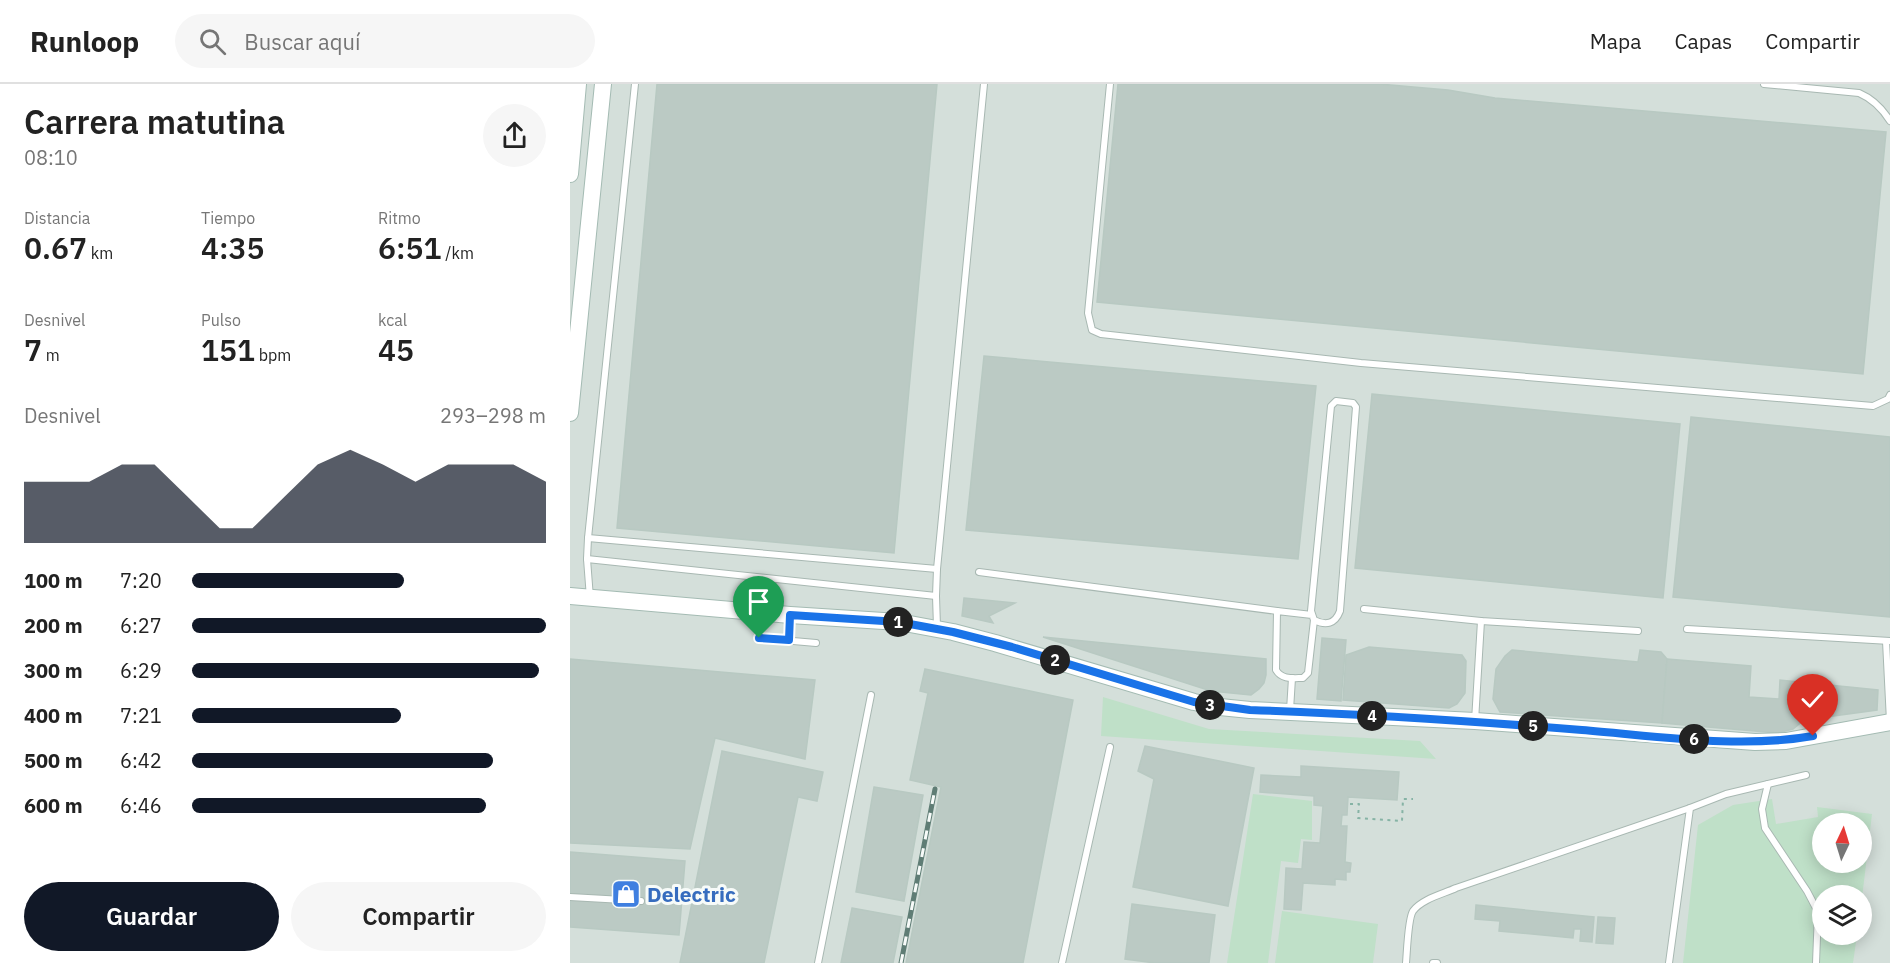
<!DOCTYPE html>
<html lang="es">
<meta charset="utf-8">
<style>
:root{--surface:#fff;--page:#f6f6f6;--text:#222;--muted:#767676;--line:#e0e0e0;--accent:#111827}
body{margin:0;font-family:"IBM Plex Sans",sans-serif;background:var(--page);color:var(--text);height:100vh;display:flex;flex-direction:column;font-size:22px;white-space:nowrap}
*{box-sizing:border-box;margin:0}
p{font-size:20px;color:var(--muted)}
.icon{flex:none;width:33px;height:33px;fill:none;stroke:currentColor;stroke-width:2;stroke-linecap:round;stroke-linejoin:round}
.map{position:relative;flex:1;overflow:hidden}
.drawer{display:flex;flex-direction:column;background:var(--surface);width:570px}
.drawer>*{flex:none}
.needle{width:39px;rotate:4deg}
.tools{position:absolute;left:1242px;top:729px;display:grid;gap:12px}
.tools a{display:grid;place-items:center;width:60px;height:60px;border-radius:50%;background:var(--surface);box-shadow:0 3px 15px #0003;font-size:30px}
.pin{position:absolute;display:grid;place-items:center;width:51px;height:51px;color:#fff;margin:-62px -26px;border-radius:50% 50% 50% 0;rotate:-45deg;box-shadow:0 0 6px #0007}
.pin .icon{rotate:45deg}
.km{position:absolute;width:30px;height:30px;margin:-15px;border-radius:50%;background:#222;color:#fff;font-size:16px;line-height:30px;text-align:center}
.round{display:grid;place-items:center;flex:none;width:63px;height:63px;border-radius:32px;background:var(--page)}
.head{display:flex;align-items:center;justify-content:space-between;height:102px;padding:0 24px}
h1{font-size:33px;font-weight:600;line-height:45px}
.metrics{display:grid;grid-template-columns:repeat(3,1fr);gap:9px;height:102px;padding:6px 24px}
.metrics div{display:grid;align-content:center}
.metrics b{font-size:30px;font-weight:600}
.metrics small{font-size:16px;font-weight:400}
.metrics p{font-size:16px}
.chart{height:168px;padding:12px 24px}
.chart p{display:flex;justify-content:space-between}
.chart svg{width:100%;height:108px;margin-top:6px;fill:var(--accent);opacity:.7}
.button{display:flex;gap:12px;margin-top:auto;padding:12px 24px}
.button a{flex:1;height:69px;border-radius:36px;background:var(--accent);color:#fff;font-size:24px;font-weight:600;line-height:69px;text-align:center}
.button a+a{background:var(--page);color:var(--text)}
ul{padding:0 24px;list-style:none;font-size:20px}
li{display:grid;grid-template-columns:96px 72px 1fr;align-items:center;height:45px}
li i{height:15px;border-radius:8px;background:var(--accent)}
header{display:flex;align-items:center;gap:36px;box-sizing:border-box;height:84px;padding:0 30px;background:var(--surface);border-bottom:2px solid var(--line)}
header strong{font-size:28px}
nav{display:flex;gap:33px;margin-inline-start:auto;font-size:21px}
.search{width:420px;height:54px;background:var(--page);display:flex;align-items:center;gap:15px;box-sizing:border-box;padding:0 21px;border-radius:33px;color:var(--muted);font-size:22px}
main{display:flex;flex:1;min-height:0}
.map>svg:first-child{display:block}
.built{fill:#d4dfda;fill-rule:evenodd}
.green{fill:#bfe0c8;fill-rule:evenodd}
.building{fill:#bbcac4;stroke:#b8c9c2;stroke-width:1.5}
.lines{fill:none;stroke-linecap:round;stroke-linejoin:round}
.service-casing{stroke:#a8b8b2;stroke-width:8}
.secondary-casing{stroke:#a4bbb3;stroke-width:18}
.path{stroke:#86b3a5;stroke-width:2;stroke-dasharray:3 4.5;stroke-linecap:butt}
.service{stroke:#fff;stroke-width:6}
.secondary{stroke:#fff;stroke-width:16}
.rail-casing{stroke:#5f7d75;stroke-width:5}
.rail{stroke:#f7fbf9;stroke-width:3;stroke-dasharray:9;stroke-linecap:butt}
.route-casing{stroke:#fff;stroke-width:12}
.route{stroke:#1a73e8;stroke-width:8}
.labels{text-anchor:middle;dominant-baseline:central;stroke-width:6;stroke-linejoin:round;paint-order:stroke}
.shop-label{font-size:21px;font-weight:bold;fill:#366cbe;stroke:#f7fbf9;text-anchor:start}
</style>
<header>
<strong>Runloop</strong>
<div class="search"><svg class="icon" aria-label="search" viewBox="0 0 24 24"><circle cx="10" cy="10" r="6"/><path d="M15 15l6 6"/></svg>Buscar aquí</div>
<nav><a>Mapa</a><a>Capas</a><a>Compartir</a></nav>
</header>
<main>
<section class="drawer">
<div class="head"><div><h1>Carrera matutina</h1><p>08:10</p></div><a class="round"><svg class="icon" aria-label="share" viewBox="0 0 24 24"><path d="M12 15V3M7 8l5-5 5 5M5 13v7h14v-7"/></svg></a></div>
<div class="metrics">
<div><p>Distancia</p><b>0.67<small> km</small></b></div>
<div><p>Tiempo</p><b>4:35</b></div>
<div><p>Ritmo</p><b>6:51<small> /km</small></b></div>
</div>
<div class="metrics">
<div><p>Desnivel</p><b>7<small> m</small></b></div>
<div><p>Pulso</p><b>151<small> bpm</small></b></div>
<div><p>kcal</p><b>45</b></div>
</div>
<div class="chart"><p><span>Desnivel</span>293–298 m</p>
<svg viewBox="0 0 160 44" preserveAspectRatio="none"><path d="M0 44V19L10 19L20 19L30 12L40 12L50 25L60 38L70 38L80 25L90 12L100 6L110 12L120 19L130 12L140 12L150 12L160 19V44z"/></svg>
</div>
<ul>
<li><b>100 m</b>7:20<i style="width:60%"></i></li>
<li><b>200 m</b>6:27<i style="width:100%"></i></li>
<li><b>300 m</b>6:29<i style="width:98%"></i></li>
<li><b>400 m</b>7:21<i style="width:59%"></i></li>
<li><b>500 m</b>6:42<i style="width:85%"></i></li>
<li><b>600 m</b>6:46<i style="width:83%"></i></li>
</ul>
<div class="button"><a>Guardar</a><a>Compartir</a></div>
</section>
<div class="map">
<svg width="1320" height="879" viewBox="0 0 1320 879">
<rect width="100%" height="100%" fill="#e6efeb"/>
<path class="built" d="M0,0H1320V879H0ZM1252,740H1292V778H1252ZM1252,812H1292V850H1252Z"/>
<g class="green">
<polygon points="533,613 639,645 850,657 866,675 531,652"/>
<polygon points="683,710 742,717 742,756 731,755 728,779 711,777 698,879 657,879"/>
<path d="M1202,715L1206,740L1248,733L1247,723L1302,730L1292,814V812H1252V850L1287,851L1283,879H1113L1128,741L1163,721ZM1252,740H1292V778H1252Z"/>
<polygon points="712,827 808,840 803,879 705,879"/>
</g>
<g class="building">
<polygon points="87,0 367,0 324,469 47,444"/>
<polygon points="548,0 809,0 878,6 925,14 1316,48 1293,290 527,218"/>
<polygon points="414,272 746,302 728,475 396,446"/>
<polygon points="802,310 1110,340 1093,514 785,484"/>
<polygon points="1121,333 1320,353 1320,533 1103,513"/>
<polygon points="394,514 445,519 419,532 423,539 392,532"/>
<polygon points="473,553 696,575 696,591 694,599 689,605 681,611 641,607"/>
<polygon points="752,554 776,556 771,617 747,615"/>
<polygon points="799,563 892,571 896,577 895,609 887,620 879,624 773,616 776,571"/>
<polygon points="942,566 1068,578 1070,566 1091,568 1097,575 1092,639 930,628 923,615 926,585 935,572"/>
<polygon points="0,575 245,596 235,675 145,654 120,765 0,759"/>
<polygon points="1097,575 1181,582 1179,613 1209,615 1210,596 1308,606 1307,626 1234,636 1223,645 1208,649 1092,639"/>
<polygon points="355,585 503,616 453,879 336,879 371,703 340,696 358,609 350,607"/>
<polygon points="575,662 684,684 658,822 563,803 584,695 568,687"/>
<polygon points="152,667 253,688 247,717 228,713 194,879 110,879"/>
<polygon points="731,682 829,688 827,716 778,713 777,731 772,731 771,742 777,742 775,778 781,779 780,788 776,788 776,796 765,795 765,801 733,799 731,826 714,825 716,784 732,785 734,758 750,759 753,722 744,721 744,712 690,708 691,691 731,693"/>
<polygon points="304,703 353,711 334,817 286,808"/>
<polygon points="0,768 115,777 109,851 0,843"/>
<polygon points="562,820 645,831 639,879 585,879 555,875"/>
<polygon points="906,821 1024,833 1022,858 1010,857 1011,845 1004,845 1003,854 929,847 930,837 905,835"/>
<polygon points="282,824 332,833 323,879 271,879"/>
<polygon points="1028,833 1045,834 1043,860 1026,859"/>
</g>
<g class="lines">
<g class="service-casing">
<g id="service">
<polyline points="540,0 518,229 522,246 531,250 791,279 1303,322 1318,315 1320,311"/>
<path d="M1194,0L1289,9C1303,15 1312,24 1320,37"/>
<polyline points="18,454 367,485"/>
<polyline points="17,475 366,512"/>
<polyline points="409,488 707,527"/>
<polyline points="20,514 17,475 18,454 65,0"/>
<polyline points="794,525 911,537 1068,547"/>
<path d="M742,531L707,527L706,586C712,596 723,594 733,594L738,589L744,536L741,527L761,322L766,317L783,319L786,323L770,527C765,540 756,542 744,536"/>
<polyline points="367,543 366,512 367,485 414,0"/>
<polyline points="1117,545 1320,557"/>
<polyline points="189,554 246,559"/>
<polyline points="219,556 220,532"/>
<polyline points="1316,557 1320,637"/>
<polyline points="720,626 722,594"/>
<polyline points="905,637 911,537"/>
<polyline points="1198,700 1192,725 1195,744 1237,807 1248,828 1246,879"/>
<polyline points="0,813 71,817"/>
<polyline points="248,879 301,611"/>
<polyline points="492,879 540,663"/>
<path d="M836,879C837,868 838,834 843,827C852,815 873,810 886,804L1120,724L1156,710L1236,691"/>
<polyline points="863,879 867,879"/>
<polyline points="1099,879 1120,724"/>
</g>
</g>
<g class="secondary-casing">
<g id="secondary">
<polyline points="0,90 8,0"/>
<polyline points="0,329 33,0"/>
<polyline points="0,512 220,531 329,538 383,548 425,559 624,618 650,623 680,626 905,637 1185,658 1216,657 1320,638"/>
</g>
</g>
<polyline class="path" points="780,720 789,720 788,734 832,737 833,715 843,715"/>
<use href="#service" class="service"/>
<use href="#secondary" class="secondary"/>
<g class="rail-casing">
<polyline id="rail" points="331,879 365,705"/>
</g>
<use href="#rail" class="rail"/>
</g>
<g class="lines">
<g class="route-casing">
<path id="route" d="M189,554L219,556L220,531L329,538L383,548L442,563L624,618L680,626C791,630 901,637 1012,646C1087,652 1169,665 1243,652"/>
</g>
<use href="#route" class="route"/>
</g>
<defs>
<g id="shop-square" transform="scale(1.5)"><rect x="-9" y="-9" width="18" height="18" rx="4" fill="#3f7fe0" stroke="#f7fbf9"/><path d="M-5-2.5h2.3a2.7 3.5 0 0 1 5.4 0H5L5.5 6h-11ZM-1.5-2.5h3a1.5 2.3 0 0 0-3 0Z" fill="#fff"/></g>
</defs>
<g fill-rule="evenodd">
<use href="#shop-square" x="56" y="810"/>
</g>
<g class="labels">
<g class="shop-label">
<text x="77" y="810">Delectric</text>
</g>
</g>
</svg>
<div class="tools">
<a><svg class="needle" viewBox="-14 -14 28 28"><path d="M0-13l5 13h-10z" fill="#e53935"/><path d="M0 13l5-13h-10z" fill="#767676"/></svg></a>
<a><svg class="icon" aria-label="layers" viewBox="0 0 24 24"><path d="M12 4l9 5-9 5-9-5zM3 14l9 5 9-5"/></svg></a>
</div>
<div class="pin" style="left:189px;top:554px;background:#1e9e55"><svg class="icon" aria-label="arrive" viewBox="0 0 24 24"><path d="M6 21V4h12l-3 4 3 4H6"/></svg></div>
<div class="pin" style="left:1243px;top:652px;background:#d93025"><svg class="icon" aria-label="check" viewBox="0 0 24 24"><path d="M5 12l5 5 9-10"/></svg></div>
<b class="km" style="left:328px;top:538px">1</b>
<b class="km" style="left:485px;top:576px">2</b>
<b class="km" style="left:640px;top:621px">3</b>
<b class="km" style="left:802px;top:632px">4</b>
<b class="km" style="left:963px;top:642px">5</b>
<b class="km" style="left:1124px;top:655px">6</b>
</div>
</main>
